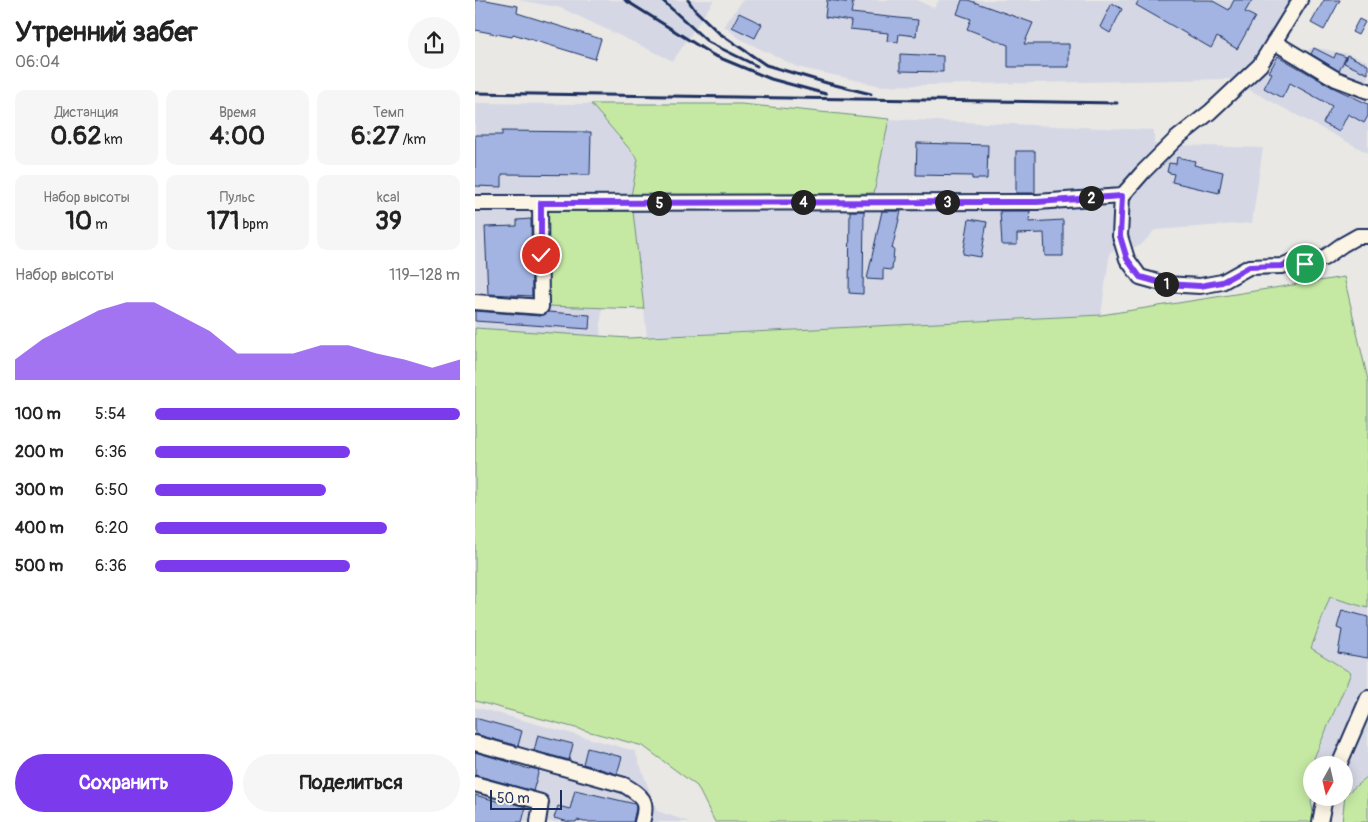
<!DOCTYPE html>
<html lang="ru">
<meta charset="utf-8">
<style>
:root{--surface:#fff;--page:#f6f6f6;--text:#222;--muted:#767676;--accent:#7c3aed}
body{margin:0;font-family:Pangolin,sans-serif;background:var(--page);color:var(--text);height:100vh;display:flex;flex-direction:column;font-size:19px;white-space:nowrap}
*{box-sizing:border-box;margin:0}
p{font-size:16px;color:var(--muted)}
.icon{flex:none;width:28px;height:28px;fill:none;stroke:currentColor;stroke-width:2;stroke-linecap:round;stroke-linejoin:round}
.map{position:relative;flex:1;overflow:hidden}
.drawer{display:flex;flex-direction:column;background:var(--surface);width:475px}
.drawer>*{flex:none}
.needle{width:32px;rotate:188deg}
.controls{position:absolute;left:828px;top:756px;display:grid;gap:10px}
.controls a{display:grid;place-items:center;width:50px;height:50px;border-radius:50%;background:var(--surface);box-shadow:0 2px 12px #0003;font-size:25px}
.scale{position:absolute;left:15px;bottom:12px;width:72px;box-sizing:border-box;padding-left:5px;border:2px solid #1b2f5e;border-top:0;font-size:14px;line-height:18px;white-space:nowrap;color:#1b2f5e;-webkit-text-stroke:4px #fcf5e5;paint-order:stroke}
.pin{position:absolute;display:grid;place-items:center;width:42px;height:42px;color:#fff;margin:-21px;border:2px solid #fff;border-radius:50%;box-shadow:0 1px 5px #0007}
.km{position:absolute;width:25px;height:25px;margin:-12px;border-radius:50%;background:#222;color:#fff;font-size:14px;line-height:25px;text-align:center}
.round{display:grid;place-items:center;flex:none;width:52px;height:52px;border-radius:26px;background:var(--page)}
.overview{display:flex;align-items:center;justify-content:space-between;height:85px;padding:0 15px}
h1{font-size:28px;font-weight:700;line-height:38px}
.stats{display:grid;grid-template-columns:repeat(3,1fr);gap:8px;height:85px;padding:5px 15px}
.stats div{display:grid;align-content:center;border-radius:10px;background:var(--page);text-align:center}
.stats b{font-size:25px;font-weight:700}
.stats small{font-size:14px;font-weight:400}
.stats p{font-size:14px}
.chart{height:140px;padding:10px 15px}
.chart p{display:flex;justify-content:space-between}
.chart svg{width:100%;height:90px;margin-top:5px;fill:var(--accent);opacity:.7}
.action{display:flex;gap:10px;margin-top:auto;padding:10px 15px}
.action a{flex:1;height:58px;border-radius:30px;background:var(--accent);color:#fff;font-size:20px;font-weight:700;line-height:58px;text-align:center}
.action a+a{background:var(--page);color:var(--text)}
ul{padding:0 15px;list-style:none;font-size:16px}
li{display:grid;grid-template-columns:80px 60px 1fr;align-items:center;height:38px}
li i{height:12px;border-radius:6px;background:var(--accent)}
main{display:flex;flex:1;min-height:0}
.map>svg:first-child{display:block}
.built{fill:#d5d8e4}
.green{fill:#c5e9a3;stroke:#708c80}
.building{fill:#a3b4e3;stroke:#1b2f5e}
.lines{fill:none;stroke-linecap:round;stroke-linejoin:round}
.minor-casing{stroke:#1b2f5e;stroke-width:18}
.minor{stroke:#fcf5e5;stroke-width:14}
.rail{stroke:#1b2f5e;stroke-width:3}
.route-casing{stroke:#fff;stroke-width:10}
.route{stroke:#7c3aed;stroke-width:6}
</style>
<main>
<section class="drawer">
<div class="overview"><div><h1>Утренний забег</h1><p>06:04</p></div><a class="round"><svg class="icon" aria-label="share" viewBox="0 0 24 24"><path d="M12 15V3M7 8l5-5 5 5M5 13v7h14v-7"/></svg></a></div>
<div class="stats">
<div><p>Дистанция</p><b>0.62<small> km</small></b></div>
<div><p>Время</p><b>4:00</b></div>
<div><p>Темп</p><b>6:27<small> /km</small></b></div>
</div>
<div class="stats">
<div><p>Набор высоты</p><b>10<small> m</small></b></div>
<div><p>Пульс</p><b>171<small> bpm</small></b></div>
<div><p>kcal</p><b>39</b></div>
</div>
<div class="chart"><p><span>Набор высоты</span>119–128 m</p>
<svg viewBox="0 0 160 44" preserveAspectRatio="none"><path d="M0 44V34L10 24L20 17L30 10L40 6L50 6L60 13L70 20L80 31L90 31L100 31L110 27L120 27L130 31L140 34L150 38L160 34V44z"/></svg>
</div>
<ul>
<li><b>100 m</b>5:54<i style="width:100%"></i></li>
<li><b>200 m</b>6:36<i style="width:64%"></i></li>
<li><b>300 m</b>6:50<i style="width:56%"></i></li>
<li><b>400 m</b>6:20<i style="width:76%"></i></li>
<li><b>500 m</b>6:36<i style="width:64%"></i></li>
</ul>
<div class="action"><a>Сохранить</a><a>Поделиться</a></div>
</section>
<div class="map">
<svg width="893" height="822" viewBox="0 0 893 822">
<rect width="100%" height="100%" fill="#eae8e5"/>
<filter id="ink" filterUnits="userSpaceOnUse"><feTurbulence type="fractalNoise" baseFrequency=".02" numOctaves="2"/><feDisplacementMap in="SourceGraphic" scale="10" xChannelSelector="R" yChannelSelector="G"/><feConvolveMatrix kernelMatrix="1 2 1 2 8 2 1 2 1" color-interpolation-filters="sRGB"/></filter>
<g filter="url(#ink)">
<g class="built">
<polygon points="43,0 239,0 198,61 86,8"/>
<polygon points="268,0 442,0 459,8 464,0 836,0 811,41 830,52 838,47 873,54 893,61 893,153 754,79 406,86 322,67 265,39 249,26"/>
<polygon points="0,103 116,104 163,159 156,196 399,193 414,119 679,130 679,144 788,148 777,223 680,230 665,246 635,252 626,315 172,337 158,211 71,306 127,308 125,337 0,328"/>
<polygon points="855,596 893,608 893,776 870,795 869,765 844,765 839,759 876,673 836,648"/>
<polygon points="0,707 160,751 182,811 215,822 0,822"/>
</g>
<g class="green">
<polygon points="116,104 266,104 414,119 399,193 156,196 163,159"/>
<polygon points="71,207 158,211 169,309 71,306"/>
<polygon points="869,277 893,380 893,608 855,597 836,648 876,673 839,758 844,765 836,765 836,798 838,798 836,801 840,822 240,822 222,786 168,746 0,701 0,328 154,338 626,315"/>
<polygon points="893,776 893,822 867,822 870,795"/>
</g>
<g class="building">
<polygon points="0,0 11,0 43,6 42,13 126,39 120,59 38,34 37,37 0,30"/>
<polygon points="352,0 378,3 376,13 443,20 441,36 424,34 423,42 412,41 413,33 375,29 376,21 350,17"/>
<polygon points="487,0 493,0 558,23 549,44 594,44 594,67 533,67 533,45 492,29 496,19 482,14"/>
<polygon points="664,0 736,0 754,10 759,0 777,0 770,12 780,17 762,49 742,37 736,48 661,5"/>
<polygon points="849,0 865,0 849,30 836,23"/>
<polygon points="637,3 647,9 635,33 625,27"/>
<polygon points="264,13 287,24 280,38 257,27"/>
<polygon points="884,19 890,22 883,35 877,32"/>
<polygon points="839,48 859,58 861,53 871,57 864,71 836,54"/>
<polygon points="425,54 468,56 468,72 425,71"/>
<polygon points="872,55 893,65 893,74 869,63"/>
<polygon points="803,56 857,87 893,104 893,116 889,123 873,114 864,132 848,123 857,106 815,83 807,98 789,88 797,73 794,72"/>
<polygon points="27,131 116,132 115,175 27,174 27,187 0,186 0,135 27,135"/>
<polygon points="442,143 513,145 512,179 497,179 497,176 441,175"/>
<rect x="541" y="151" width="19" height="42"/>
<polygon points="702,157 720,161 719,165 748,172 744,193 697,182 699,174 692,172 694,163 701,164"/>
<polygon points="375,211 389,211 388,294 374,293"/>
<polygon points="407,211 426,211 417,249 419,249 417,270 408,269 408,280 392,279"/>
<polygon points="525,211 555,211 554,222 588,220 588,256 570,256 569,233 542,234 542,245 527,245"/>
<polygon points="56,219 57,296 13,294 10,227 42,226 42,220"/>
<polygon points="494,219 512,222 506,257 488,254"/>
<polygon points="0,311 65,316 73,312 115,315 114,329 0,321"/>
<polygon points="867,610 893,617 893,658 863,653 867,630 862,628"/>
<polygon points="0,718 47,731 43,746 0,734"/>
<polygon points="63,735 98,744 94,760 59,751"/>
<polygon points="112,748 147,757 142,774 108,764"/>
<polygon points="0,752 38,763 38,764 54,769 55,768 64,770 58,791 0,775"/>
<polygon points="100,790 160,804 161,808 158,822 109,822 102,820 101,822 94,822 79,818 83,806 95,809"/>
<polygon points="0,795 25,802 25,800 51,807 47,822 0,822"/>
</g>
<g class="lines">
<g class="minor-casing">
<g id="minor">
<polyline points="799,42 861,79 893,91"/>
<polyline points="647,196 645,236 652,259 665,277 690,284 725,286 747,282 774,267 807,266 816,262 830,264 849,258 867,245 883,236 893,236"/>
<polyline points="0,203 562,202 647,196 668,172 701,139 735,112 785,65 825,0"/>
<polyline points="0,302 66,307 65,203"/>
<path d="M0,743L149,785C167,796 174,800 167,822"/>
<polyline points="864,765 893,698"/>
<polyline points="0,784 66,802 63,822"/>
<polyline points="845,822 850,798"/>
</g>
</g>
<use href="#minor" class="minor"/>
<g class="rail">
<polyline points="150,0 238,55 296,79 351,94"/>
<polyline points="187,0 233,42 282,66"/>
<polyline points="213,0 220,10 244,33 291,65 352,83 396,94"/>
<polyline points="0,93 642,103"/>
</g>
</g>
</g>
<g class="lines" filter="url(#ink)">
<g class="route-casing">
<polyline id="route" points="66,255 66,203 562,202 647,196 645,236 652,259 665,277 690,284 725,286 747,282 774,267 807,266 816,262 830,264"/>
</g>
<use href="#route" class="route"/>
</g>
</svg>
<div class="controls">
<a><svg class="needle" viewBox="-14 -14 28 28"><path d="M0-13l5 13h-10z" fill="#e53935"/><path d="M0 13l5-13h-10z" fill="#767676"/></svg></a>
</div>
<div class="scale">50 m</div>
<div class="pin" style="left:830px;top:264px;background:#1e9e55"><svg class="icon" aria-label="arrive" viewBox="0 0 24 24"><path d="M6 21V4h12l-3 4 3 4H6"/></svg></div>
<div class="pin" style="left:66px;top:255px;background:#d93025"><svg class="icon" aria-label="check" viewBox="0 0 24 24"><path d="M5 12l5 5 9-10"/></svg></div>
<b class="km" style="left:691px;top:284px">1</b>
<b class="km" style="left:616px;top:198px">2</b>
<b class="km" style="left:472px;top:202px">3</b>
<b class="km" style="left:328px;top:202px">4</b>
<b class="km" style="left:184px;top:203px">5</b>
</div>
</main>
